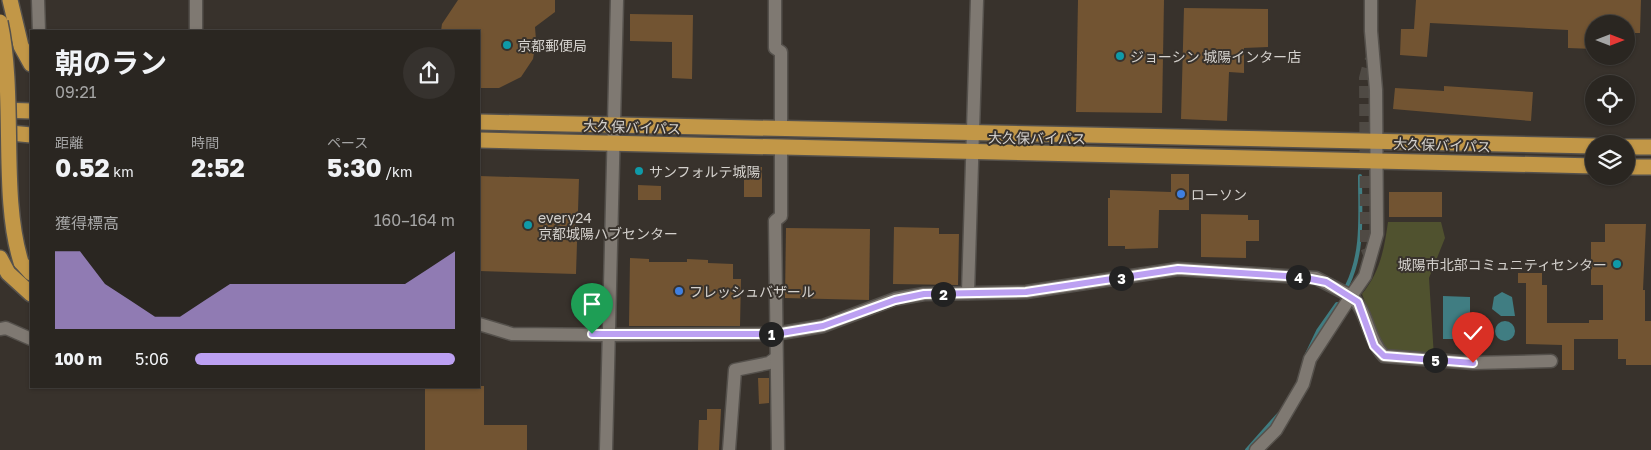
<!DOCTYPE html>
<html lang="ja">
<meta charset="utf-8">
<style>
:root{--surface:#2a2621;--page:#36322e;--text:#f1f3f6;--muted:#a5a5a5;--line:#46433f;--accent:#bca0f2}
body{margin:0;font-family:"Golos Text","Noto Sans JP",sans-serif;background:var(--page);color:var(--text);height:100vh;display:flex;flex-direction:column;font-size:19px;white-space:nowrap}
*{box-sizing:border-box;margin:0}
p{font-size:16px;color:var(--muted)}
.icon{flex:none;width:28px;height:28px;fill:none;stroke:currentColor;stroke-width:2;stroke-linecap:round;stroke-linejoin:round}
.map{position:relative;flex:1;overflow:hidden}
.side{position:absolute;left:30px;top:30px;width:450px;height:358px;display:flex;flex-direction:column;background:var(--surface);border-radius:0px;box-shadow:0 1px 4px #0004,0 0 0 1px var(--line)}
.side>*{flex:none}
.needle{width:32px;rotate:90deg}
.buttons{position:absolute;left:1585px;top:15px;display:grid;gap:10px}
.buttons a{display:grid;place-items:center;width:50px;height:50px;border-radius:50%;background:var(--surface);box-shadow:0 1px 4px #0004,0 0 0 1px var(--line);font-size:25px}
.pin{position:absolute;display:grid;place-items:center;width:42px;height:42px;color:#fff;margin:-51px -21px;border-radius:50% 50% 50% 0;rotate:-45deg;box-shadow:0 0 5px #0007}
.pin .icon{rotate:45deg}
.km{position:absolute;width:25px;height:25px;margin:-12px;border-radius:50%;background:#222;color:#fff;font-size:14px;line-height:25px;text-align:center}
.round{display:grid;place-items:center;flex:none;width:52px;height:52px;border-radius:26px;background:var(--page)}
.head{display:flex;align-items:center;justify-content:space-between;height:85px;padding:0 25px}
h1{font-size:28px;font-weight:700;line-height:38px}
.metrics{display:grid;grid-template-columns:repeat(3,1fr);gap:8px;height:85px;padding:5px 25px}
.metrics div{display:grid;align-content:center}
.metrics b{font-size:25px;font-weight:700}
.metrics small{font-size:14px;font-weight:400}
.metrics p{font-size:14px}
.chart{height:140px;padding:10px 25px}
.chart p{display:flex;justify-content:space-between}
.chart svg{width:100%;height:90px;margin-top:5px;fill:var(--accent);opacity:.7}
ul{padding:0 25px;list-style:none;font-size:16px}
li{display:grid;grid-template-columns:80px 60px 1fr;align-items:center;height:38px}
li i{height:12px;border-radius:6px;background:var(--accent)}
.map>svg:first-child{display:block}
.green{fill:#50522f}
.water{fill:#407d82}
.lines{fill:none;stroke-linecap:round;stroke-linejoin:round}
.stream{stroke:#407d82;stroke-width:4}
.building{fill:#725432}
.street-tunnel{stroke:#4f4a44;stroke-width:12;stroke-dasharray:12 6;stroke-linecap:butt}
.street-casing{stroke:#55514c;stroke-width:15}
.secondary-casing{stroke:#55514c;stroke-width:15}
.highway-casing{stroke:#55514c;stroke-width:18}
.street{stroke:#7f7972;stroke-width:12}
.secondary{stroke:#7f7972;stroke-width:12}
.highway{stroke:#c29747;stroke-width:15}
.highway-bridge-casing{stroke:#55514c;stroke-width:18;stroke-linecap:butt}
.highway-bridge{stroke:#c29747;stroke-width:15}
.route-casing{stroke:#fff;stroke-width:10}
.route{stroke:#bca0f2;stroke-width:6}
.culture-dot{fill:#0f9aa8;stroke:#38322c;stroke-width:2}
.shop-dot{fill:#3f7fe0;stroke:#38322c;stroke-width:2}
.labels{text-anchor:middle;dominant-baseline:central;stroke-width:4;stroke-linejoin:round;paint-order:stroke}
.poi-label{font-size:14px;fill:#d4d1cd;stroke:#38322c;text-anchor:start}
.street-label{font-size:14px;fill:#d4d1cd;stroke:#38322c}
</style>
<div class="map">
<svg width="1651" height="450" viewBox="0 0 1651 450">
<rect width="100%" height="100%" fill="#38322c"/>
<path class="green" d="M1388,222H1441L1445,238L1429,278L1434,357L1383,350L1362,294C1380,272 1384,250 1388,222Z"/>
<g class="water">
<polygon points="1502,292 1512,297 1515,316 1501,316 1492,309 1494,297"/>
<polygon points="1443,296 1470,297 1470,339 1443,339"/>
<circle cx="1505" cy="331" r="10"/>
</g>
<g class="lines">
<g class="stream">
<path d="M1347,286C1364,252 1360,214 1360,176"/>
<polyline points="1307,354 1318,331 1337,304"/>
<polyline points="1247,450 1279,414"/>
</g>
</g>
<g class="building">
<polygon points="458,0 555,0 555,12 535,27 536,40 533,59 521,77 499,88 479,88 479,31 441,31 442,24"/>
<polygon points="1078,0 1164,0 1162,113 1076,112"/>
<polygon points="1416,0 1641,0 1640,33 1626,33 1626,24 1594,24 1594,49 1568,48 1568,30 1430,23 1427,57 1400,55 1401,29 1414,29"/>
<polygon points="1184,8 1268,9 1268,47 1244,48 1244,73 1229,72 1227,121 1181,119"/>
<polygon points="630,14 693,15 692,79 672,78 672,42 630,41"/>
<polygon points="1444,86 1533,92 1531,121 1393,109 1395,88 1444,91"/>
<rect x="744" y="167" width="18" height="30"/>
<polygon points="1171,174 1189,174 1189,210 1159,210 1158,248 1125,249 1125,246 1108,246 1108,198 1110,198 1110,190 1171,192"/>
<polygon points="479,176 579,179 576,274 479,271"/>
<polygon points="638,185 661,186 661,200 638,200"/>
<rect x="1389" y="192" width="53" height="25"/>
<polygon points="1201,214 1248,215 1248,220 1259,220 1259,241 1246,241 1246,258 1201,257"/>
<polygon points="1605,224 1646,224 1643,290 1645,290 1645,321 1651,321 1651,365 1626,365 1626,359 1618,359 1618,339 1574,339 1574,370 1562,370 1562,345 1526,344 1526,283 1518,283 1518,273 1542,273 1542,285 1547,285 1547,323 1589,323 1589,320 1603,320 1603,285 1591,285 1591,242 1605,242"/>
<polygon points="894,227 939,228 939,234 959,234 958,285 893,284"/>
<polygon points="786,228 870,229 869,300 785,298"/>
<polygon points="630,258 649,259 649,262 687,262 687,259 708,260 708,263 733,264 733,279 741,279 740,326 629,326"/>
<polygon points="758,378 769,378 769,403 759,404"/>
<polygon points="425,386 484,386 484,425 527,425 527,450 425,450"/>
<polygon points="707,409 721,409 719,450 698,450 699,420 707,420"/>
</g>
<g class="lines">
<polyline class="street-tunnel" points="1371,259 1366,247 1366,230 1365,78 1369,63 1375,55"/>
<g class="street-casing">
<g id="street">
<polyline points="38,0 39,31"/>
<polyline points="775,0 775,48 781,52 781,128"/>
<polyline points="196,31 196,0"/>
<polyline points="479,324 512,334 608,335"/>
<polyline points="0,329 6,328 31,339"/>
<polyline points="729,450 735,370 769,363 776,358"/>
<polyline points="778,450 775,221 781,216 781,148"/>
<path d="M1256,450L1276,430L1303,384L1310,359L1351,296C1368,311 1367,338 1384,356L1473,363L1551,361"/>
</g>
</g>
<g class="secondary-casing">
<g id="secondary">
<polyline points="968,293 977,0"/>
<polyline points="608,335 775,334 823,326 895,299 924,294 1026,292 1178,269 1316,278 1351,296 1365,276 1377,234 1376,90 1371,31 1371,0"/>
<polyline points="606,450 617,0"/>
</g>
</g>
<g class="highway-casing">
<g id="highway">
<polyline points="10,0 21,46 31,64"/>
<polyline points="0,110 31,111"/>
<polyline points="479,122 1594,146"/>
<polyline points="0,132 31,135"/>
<polyline points="479,140 1594,166"/>
<polyline points="1626,147 1651,147"/>
<polyline points="1626,167 1651,167"/>
<polyline points="0,258 8,273 31,294"/>
<polyline points="21,262 31,273"/>
</g>
</g>
<use href="#street" class="street"/>
<use href="#secondary" class="secondary"/>
<use href="#highway" class="highway"/>
<g class="highway-bridge-casing">
<path id="highway-bridge" d="M0,22C16,96 0,196 21,262"/>
</g>
<use href="#highway-bridge" class="highway-bridge"/>
</g>
<g class="lines">
<g class="route-casing">
<polyline id="route" points="592,334 775,334 823,326 895,300 924,294 1026,292 1178,269 1301,277 1326,282 1358,302 1374,346 1384,356 1473,363"/>
</g>
<use href="#route" class="route"/>
</g>
<g class="culture-dot">
<circle cx="507" cy="45" r="5"/>
<circle cx="1120" cy="56" r="5"/>
<circle cx="639" cy="171" r="5"/>
<circle cx="528" cy="225" r="5"/>
<circle cx="1617" cy="264" r="5"/>
</g>
<g class="shop-dot">
<circle cx="1181" cy="194" r="5"/>
<circle cx="679" cy="291" r="5"/>
</g>
<g class="labels">
<g class="poi-label">
<text x="517" y="45">京都郵便局</text>
<text x="1130" y="56">ジョーシン 城陽インター店</text>
<text x="649" y="171">サンフォルテ城陽</text>
<text x="1191" y="194">ローソン</text>
<text x="538" y="217">every24<tspan x="538" dy="16">京都城陽ハブセンター</tspan></text>
<text x="1607" y="264" text-anchor="end">城陽市北部コミュニティセンター</text>
<text x="689" y="291">フレッシュバザール</text>
</g>
<g class="street-label">
<text transform="translate(632 127) rotate(2)">大久保バイパス</text>
<text transform="translate(1037 138) rotate(1)">大久保バイパス</text>
<text transform="translate(1442 145) rotate(2)">大久保バイパス</text>
</g>
</g>
</svg>
<div class="buttons">
<a><svg class="needle" viewBox="-14 -14 28 28"><path d="M0-13l5 13h-10z" fill="#e53935"/><path d="M0 13l5-13h-10z" fill="#a5a5a5"/></svg></a>
<a><svg class="icon" aria-label="locate" viewBox="0 0 24 24"><circle cx="12" cy="12" r="6"/><path d="M12 2v4M12 18v4M2 12h4M18 12h4"/></svg></a>
<a><svg class="icon" aria-label="layers" viewBox="0 0 24 24"><path d="M12 4l9 5-9 5-9-5zM3 14l9 5 9-5"/></svg></a>
</div>
<div class="pin" style="left:592px;top:334px;background:#1e9e55"><svg class="icon" aria-label="arrive" viewBox="0 0 24 24"><path d="M6 21V4h12l-3 4 3 4H6"/></svg></div>
<div class="pin" style="left:1473px;top:363px;background:#d93025"><svg class="icon" aria-label="check" viewBox="0 0 24 24"><path d="M5 12l5 5 9-10"/></svg></div>
<b class="km" style="left:771px;top:334px">1</b>
<b class="km" style="left:943px;top:294px">2</b>
<b class="km" style="left:1121px;top:278px">3</b>
<b class="km" style="left:1298px;top:277px">4</b>
<b class="km" style="left:1435px;top:360px">5</b>
<section class="side">
<div class="head"><div><h1>朝のラン</h1><p>09:21</p></div><a class="round"><svg class="icon" aria-label="share" viewBox="0 0 24 24"><path d="M12 15V3M7 8l5-5 5 5M5 13v7h14v-7"/></svg></a></div>
<div class="metrics">
<div><p>距離</p><b>0.52<small> km</small></b></div>
<div><p>時間</p><b>2:52</b></div>
<div><p>ペース</p><b>5:30<small> /km</small></b></div>
</div>
<div class="chart"><p><span>獲得標高</span>160–164 m</p>
<svg viewBox="0 0 160 44" preserveAspectRatio="none"><path d="M0 44V6L10 6L20 22L30 30L40 38L50 38L60 30L70 22L80 22L90 22L100 22L110 22L120 22L130 22L140 22L150 14L160 6V44z"/></svg>
</div>
<ul>
<li><b>100 m</b>5:06<i style="width:100%"></i></li>
</ul>
</section>
</div>
